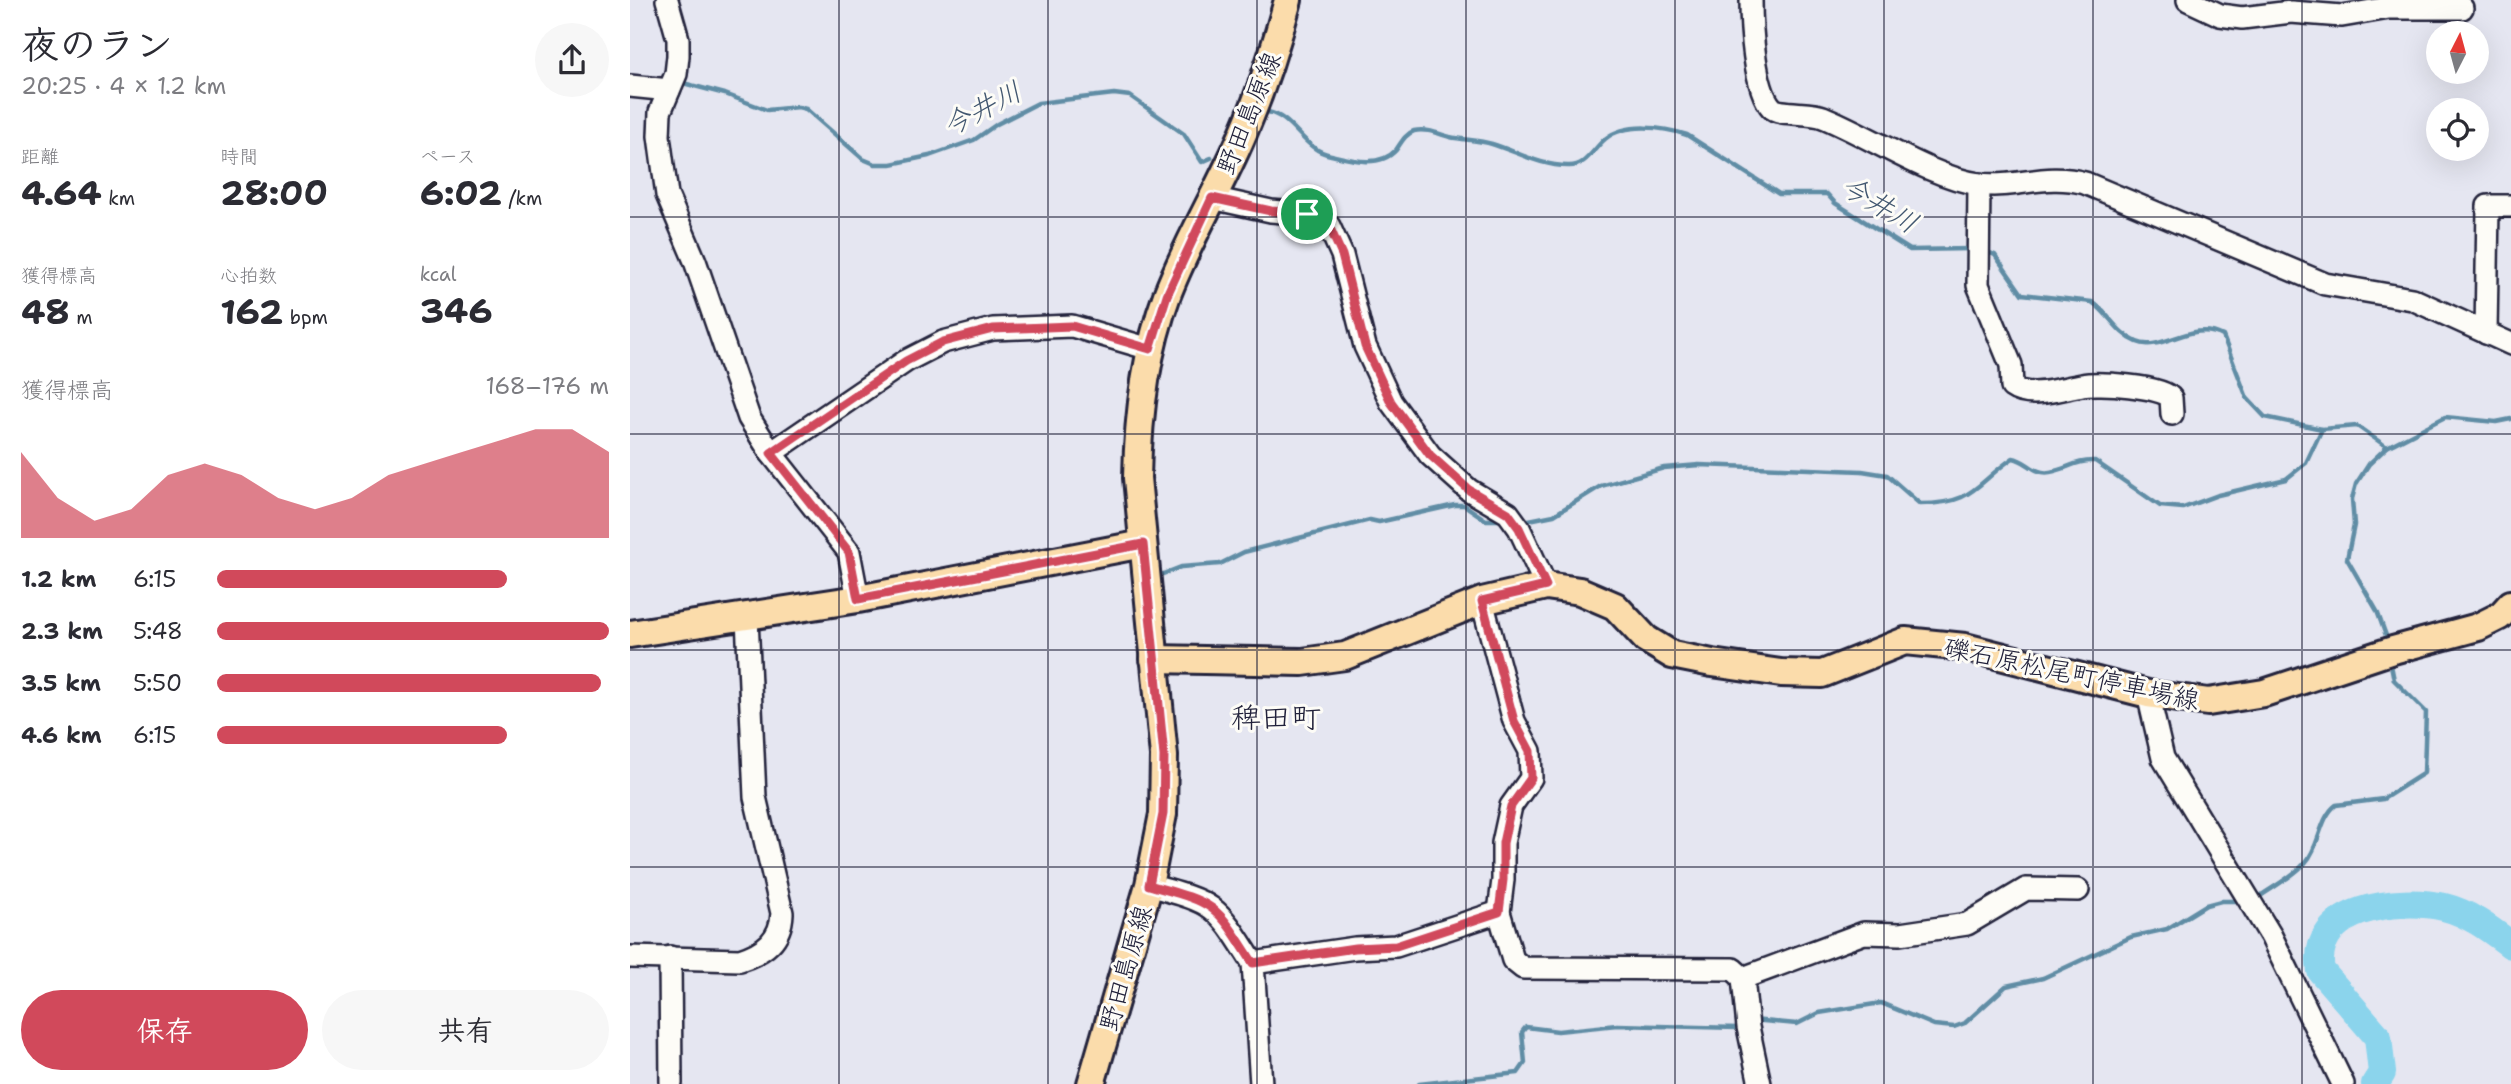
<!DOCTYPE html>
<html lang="ja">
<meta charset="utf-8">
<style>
:root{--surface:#fff;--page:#f7f7f7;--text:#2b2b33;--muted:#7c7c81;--accent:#d1495b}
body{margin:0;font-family:"Shantell Sans","Klee One",sans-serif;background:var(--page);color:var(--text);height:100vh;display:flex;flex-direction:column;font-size:26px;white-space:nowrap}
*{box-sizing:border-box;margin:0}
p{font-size:23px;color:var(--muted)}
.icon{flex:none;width:38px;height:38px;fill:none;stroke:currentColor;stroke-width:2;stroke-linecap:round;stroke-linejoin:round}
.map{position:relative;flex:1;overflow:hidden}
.drawer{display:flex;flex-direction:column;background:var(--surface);width:630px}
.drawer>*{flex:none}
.needle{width:46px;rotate:6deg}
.buttons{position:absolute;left:1796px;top:21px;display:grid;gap:14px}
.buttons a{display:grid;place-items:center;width:63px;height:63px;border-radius:50%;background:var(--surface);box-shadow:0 7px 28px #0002;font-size:35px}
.pin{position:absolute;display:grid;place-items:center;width:60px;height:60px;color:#fff;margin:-30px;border:4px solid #fff;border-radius:50%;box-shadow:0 2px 7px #0007}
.round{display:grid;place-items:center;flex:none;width:74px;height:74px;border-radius:37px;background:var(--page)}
.head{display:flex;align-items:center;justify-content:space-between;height:119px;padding:0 21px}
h1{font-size:38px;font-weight:700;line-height:52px}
.figures{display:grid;grid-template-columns:repeat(3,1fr);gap:10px;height:119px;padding:7px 21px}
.figures div{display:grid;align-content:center}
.figures b{font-size:35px;font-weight:700}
.figures small{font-size:19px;font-weight:400}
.figures p{font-size:19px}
.chart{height:196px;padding:14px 21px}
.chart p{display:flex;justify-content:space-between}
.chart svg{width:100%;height:126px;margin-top:7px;fill:var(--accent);opacity:.7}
.action{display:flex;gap:14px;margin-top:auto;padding:14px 21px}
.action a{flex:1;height:80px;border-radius:42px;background:var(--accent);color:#fff;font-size:28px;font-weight:700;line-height:80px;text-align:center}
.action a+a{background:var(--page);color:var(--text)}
ul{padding:0 21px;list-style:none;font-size:23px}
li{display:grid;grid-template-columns:112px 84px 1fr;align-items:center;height:52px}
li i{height:18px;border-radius:9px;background:var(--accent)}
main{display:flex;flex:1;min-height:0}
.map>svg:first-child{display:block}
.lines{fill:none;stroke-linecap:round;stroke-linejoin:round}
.stream{stroke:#618da5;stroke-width:4.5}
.river{stroke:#8bd4ec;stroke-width:28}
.minor-casing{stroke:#22223b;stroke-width:26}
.major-casing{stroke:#22223b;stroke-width:32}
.minor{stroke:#fdfcf7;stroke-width:21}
.major{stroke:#fbdcab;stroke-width:26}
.route-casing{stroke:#fff;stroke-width:14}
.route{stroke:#d1495b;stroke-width:9}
.grid{fill:none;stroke:#22223b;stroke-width:2;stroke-opacity:0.55}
.labels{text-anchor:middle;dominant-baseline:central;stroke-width:6;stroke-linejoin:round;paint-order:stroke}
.street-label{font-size:26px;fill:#22223b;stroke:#fdfcf7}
.water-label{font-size:28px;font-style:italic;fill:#425770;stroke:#fdfcf7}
.quarter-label{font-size:30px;fill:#22223b;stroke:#fdfcf7}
</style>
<main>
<section class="drawer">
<div class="head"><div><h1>夜のラン</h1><p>20:25 · 4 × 1.2 km</p></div><a class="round"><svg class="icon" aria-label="share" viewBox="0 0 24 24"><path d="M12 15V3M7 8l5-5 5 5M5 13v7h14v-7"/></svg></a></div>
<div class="figures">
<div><p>距離</p><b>4.64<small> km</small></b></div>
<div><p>時間</p><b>28:00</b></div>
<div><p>ペース</p><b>6:02<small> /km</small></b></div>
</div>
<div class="figures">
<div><p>獲得標高</p><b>48<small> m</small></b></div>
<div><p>心拍数</p><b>162<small> bpm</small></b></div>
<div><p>kcal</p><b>346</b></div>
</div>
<div class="chart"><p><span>獲得標高</span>168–176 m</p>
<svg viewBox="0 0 160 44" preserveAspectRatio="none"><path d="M0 44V14L10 30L20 38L30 34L40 22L50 18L60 22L70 30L80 34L90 30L100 22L110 18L120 14L130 10L140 6L150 6L160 14V44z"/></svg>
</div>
<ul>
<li><b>1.2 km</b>6:15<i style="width:74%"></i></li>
<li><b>2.3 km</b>5:48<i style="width:100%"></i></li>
<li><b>3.5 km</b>5:50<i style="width:98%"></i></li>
<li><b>4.6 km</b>6:15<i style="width:74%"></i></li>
</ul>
<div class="action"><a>保存</a><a>共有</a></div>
</section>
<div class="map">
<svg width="1881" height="1084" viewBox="0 0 1881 1084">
<rect width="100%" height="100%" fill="#e5e6f1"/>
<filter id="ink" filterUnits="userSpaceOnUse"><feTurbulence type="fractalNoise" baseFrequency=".0143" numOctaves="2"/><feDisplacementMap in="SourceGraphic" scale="14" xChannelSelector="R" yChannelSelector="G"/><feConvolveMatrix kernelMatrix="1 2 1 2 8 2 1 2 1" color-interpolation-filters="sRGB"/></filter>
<g filter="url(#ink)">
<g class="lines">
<g class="stream">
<polyline points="53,83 95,94 137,110 168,107 176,109 233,159 245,164 261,164 299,156 344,140 367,124 408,103 484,94 500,96 554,134 572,162 581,158"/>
<path d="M638,112C664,117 673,150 701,155C722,160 750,168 766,150C771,143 775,134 784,131C796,128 809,134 820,137C834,140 849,140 862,144C888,152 910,166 938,166C956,167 963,149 975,139C996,122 1033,127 1057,135L1149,194H1197L1205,203L1280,250L1341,249"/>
<path d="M1353,250L1365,255L1392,294L1462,302C1479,313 1486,333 1507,342C1531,353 1563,319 1593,336L1617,398L1635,417L1692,429L1727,426L1757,447L1815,417L1866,422L1881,419"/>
<polyline points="1757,447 1739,464 1726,484 1722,499 1724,525 1717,559 1747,611 1758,641"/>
<path d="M894,521L924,515L971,486L1034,468L1069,465L1232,471L1257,475L1290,504C1344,504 1344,485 1383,458C1397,460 1405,475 1420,472C1437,469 1447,460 1465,461L1530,506L1553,508L1588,495L1656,479L1676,463L1692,429"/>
<polyline points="533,574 551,567 590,564 614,552 740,520 749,522 825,505 834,505 856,520 875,520"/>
<path d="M1626,899C1641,888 1663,877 1675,863C1690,847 1689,818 1706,805L1753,799L1794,773L1796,712L1764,680L1760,660"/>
<polyline points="1122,1020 1167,1024 1189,1013 1251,1003 1304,1025 1324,1027 1335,1023 1376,986 1413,978 1501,937 1537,929 1576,905 1591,901 1610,901"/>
<polyline points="789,1084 888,1073 895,1063 892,1032 896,1027 928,1031 987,1025 1108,1028 1111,1025"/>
</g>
<path class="river" d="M1745,1084L1752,1073L1748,1037L1691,971C1679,906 1770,897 1814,907C1839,913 1861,930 1881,945"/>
<g class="minor-casing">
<g id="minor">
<polyline points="37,0 48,39 48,56 46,74 30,112 29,136 37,195 65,261 119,418 141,453 219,552 228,599"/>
<path d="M1121,0C1121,25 1124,89 1142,108C1148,115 1181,112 1193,117C1240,136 1300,177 1349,184C1386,189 1415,172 1455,183L1695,284L1782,299L1881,344"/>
<polyline points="1558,0 1590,15 1612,18 1661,12 1712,16 1759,8 1832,8"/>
<polyline points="0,86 39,90"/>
<path d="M1349,184L1348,285L1381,365L1382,387C1400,400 1432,388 1452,385C1467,382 1533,386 1541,398L1542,414"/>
<polyline points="582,198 641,211 677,214 699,226 712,255 735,346 761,402 800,455 839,490 878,513 889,528 916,586"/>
<polyline points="1856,333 1858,206 1881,206"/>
<polyline points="141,453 276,361 313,342 363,329 442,326 520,349"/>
<polyline points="852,601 884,721 900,751 901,778 881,806 873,843 873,880 869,912 883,960 893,968 1103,969 1113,978 1118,1027 1130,1084"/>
<polyline points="1518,694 1533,758 1641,936 1713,1084"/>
<path d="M519,885C587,904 585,903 623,963"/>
<path d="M0,957L110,960C134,952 151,940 152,913L125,797L117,618"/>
<polyline points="40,957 41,1084"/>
<polyline points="1113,978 1234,933 1270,934 1337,924 1396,889 1448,890"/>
<polyline points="631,1084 623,963 725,948 766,946 869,912"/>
</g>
</g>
<g class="major-casing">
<g id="major">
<polyline points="0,634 228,599 513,544"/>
<polyline points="524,659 672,662 715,656 852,601 916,586 950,591 985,606 1016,639 1042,655 1082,663 1151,673 1192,674 1275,641 1335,647 1518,694 1578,702 1634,693 1763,650 1848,627 1870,616 1881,604"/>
<path d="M461,1084L519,885L533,814L534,756L507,478C508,416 515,354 537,295C558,240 589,190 612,136C631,92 646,46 658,0"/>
</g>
</g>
<use href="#minor" class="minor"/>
<use href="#major" class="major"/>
</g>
</g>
<g class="lines" filter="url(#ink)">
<g class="route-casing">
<path id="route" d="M582,198L641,211L677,214L699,226L712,255L735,346L761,402L800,455L839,490L878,513L889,528L916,586L852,601L884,721L900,751L901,778L881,806L873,843V880L869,912L766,946L725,948L623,963C585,903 587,904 519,885L533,814L534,756L513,544L228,599L219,552L141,453L276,361L313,342L363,329L442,326L520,349L537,295Z"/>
</g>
<use href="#route" class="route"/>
</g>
<path class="grid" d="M209,0V1084M418,0V1084M627,0V1084M836,0V1084M1045,0V1084M1254,0V1084M1463,0V1084M1672,0V1084M0,217H1881M0,434H1881M0,650H1881M0,867H1881"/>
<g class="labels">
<g class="street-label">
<text transform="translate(618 113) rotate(-68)">野田島原線</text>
<text transform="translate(1442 673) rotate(12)">礫石原松尾町停車場線</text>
<text transform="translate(495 968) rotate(-74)">野田島原線</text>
</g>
<g class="water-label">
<text transform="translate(352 108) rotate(-27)">今井川</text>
<text transform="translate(1250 204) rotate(31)">今井川</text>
</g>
<g class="quarter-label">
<text x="646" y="717">稗田町</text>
</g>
</g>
</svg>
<div class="buttons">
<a><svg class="needle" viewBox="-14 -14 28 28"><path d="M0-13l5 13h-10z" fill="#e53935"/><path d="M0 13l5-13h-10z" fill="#7c7c81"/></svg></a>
<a><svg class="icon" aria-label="locate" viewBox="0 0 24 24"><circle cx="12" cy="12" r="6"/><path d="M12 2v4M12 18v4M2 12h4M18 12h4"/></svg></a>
</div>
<div class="pin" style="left:677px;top:214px;background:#1e9e55"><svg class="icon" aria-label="arrive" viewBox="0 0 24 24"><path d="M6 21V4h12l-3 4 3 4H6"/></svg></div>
</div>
</main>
